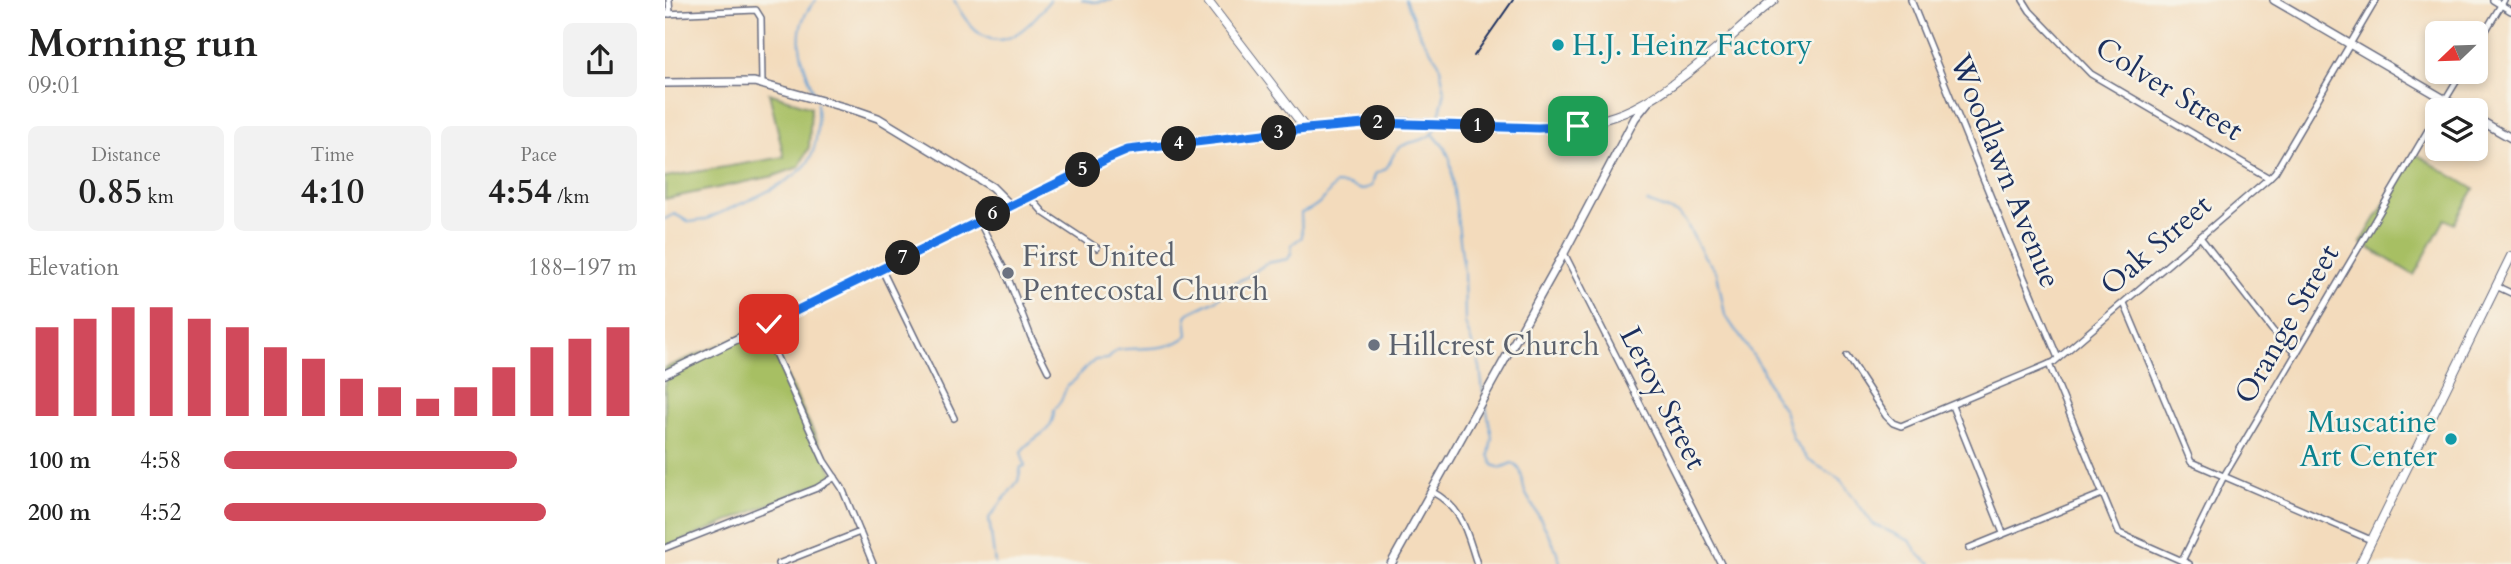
<!DOCTYPE html>
<meta charset="utf-8">
<style>
:root{--surface:#fff;--page:#f2f2f2;--text:#222;--muted:#767676;--accent:#d1495b}
body{margin:0;font-family:Cardo,serif;background:var(--page);color:var(--text);height:100vh;display:flex;flex-direction:column;font-size:26px;white-space:nowrap}
*{box-sizing:border-box;margin:0}
p{font-size:23px;color:var(--muted)}
.icon{flex:none;width:38px;height:38px;fill:none;stroke:currentColor;stroke-width:2;stroke-linecap:round;stroke-linejoin:round}
.map{position:relative;flex:1;overflow:hidden}
.details{display:flex;flex-direction:column;background:var(--surface);width:665px}
.details>*{flex:none}
.needle{width:46px;rotate:247deg}
.fabs{position:absolute;left:1760px;top:21px;display:grid;gap:14px}
.fabs a{display:grid;place-items:center;width:63px;height:63px;border-radius:10px;background:var(--surface);box-shadow:0 4px 10px #0003;font-size:35px}
.pin{position:absolute;display:grid;place-items:center;width:60px;height:60px;color:#fff;margin:-30px;border-radius:14px;box-shadow:0 4px 10px #0006}
.km{position:absolute;width:35px;height:35px;margin:-18px;border-radius:50%;background:#222;color:#fff;font-size:19px;line-height:35px;text-align:center}
.round{display:grid;place-items:center;flex:none;width:74px;height:74px;border-radius:10px;background:var(--page)}
.headline{display:flex;align-items:center;justify-content:space-between;height:119px;padding:0 28px}
h1{font-size:38px;font-weight:600;line-height:52px}
.figures{display:grid;grid-template-columns:repeat(3,1fr);gap:10px;height:119px;padding:7px 28px}
.figures div{display:grid;align-content:center;border-radius:10px;background:var(--page);text-align:center}
.figures b{font-size:35px;font-weight:600}
.figures small{font-size:19px;font-weight:400}
.figures p{font-size:19px}
.chart{height:196px;padding:14px 28px}
.chart p{display:flex;justify-content:space-between}
.chart svg{width:100%;height:126px;margin-top:7px;stroke:var(--accent);stroke-width:6}
ul{padding:0 28px;list-style:none;font-size:23px}
li{display:grid;grid-template-columns:112px 84px 1fr;align-items:center;height:52px}
li i{height:18px;border-radius:9px;background:var(--accent)}
main{display:flex;flex:1;min-height:0}
.map>svg:first-child{display:block}
.green{fill:#a7bf64;stroke:#617761;stroke-width:2}
.lines{fill:none;stroke-linecap:round;stroke-linejoin:round}
.stream{stroke:#62a0d4;stroke-width:2}
.minor-casing{stroke:#676b7f;stroke-width:8}
.tertiary-casing{stroke:#676b7f;stroke-width:10}
.secondary-casing{stroke:#676b7f;stroke-width:10}
.minor{stroke:#fff;stroke-width:5}
.tertiary{stroke:#fff;stroke-width:7}
.secondary{stroke:#fff;stroke-width:8}
.rail{stroke:#1b2f5e;stroke-width:2}
.route-casing{stroke:#fff;stroke-width:14}
.route{stroke:#1a73e8;stroke-width:9}
.culture-dot{fill:#0f9aa8;stroke:#f7f3e8;stroke-width:2.5}
.worship-dot{fill:#6b7280;stroke:#f7f3e8;stroke-width:2.5}
.labels{text-anchor:middle;dominant-baseline:central;stroke-width:5;stroke-linejoin:round;paint-order:stroke}
.culture-label{font-size:30px;fill:#0d838f;stroke:#f7f3e8;text-anchor:start}
.street-label{font-size:30px;fill:#1b2f5e;stroke:#f7f3e8}
.worship-label{font-size:30px;fill:#5b616d;stroke:#f7f3e8;text-anchor:start}
</style>
<main>
<section class="details">
<div class="headline"><div><h1>Morning run</h1><p>09:01</p></div><a class="round"><svg class="icon" aria-label="share" viewBox="0 0 24 24"><path d="M12 15V3M7 8l5-5 5 5M5 13v7h14v-7"/></svg></a></div>
<div class="figures">
<div><p>Distance</p><b>0.85<small> km</small></b></div>
<div><p>Time</p><b>4:10</b></div>
<div><p>Pace</p><b>4:54<small> /km</small></b></div>
</div>
<div class="chart"><p><span>Elevation</span>188–197 m</p>
<svg viewBox="0 0 160 44" preserveAspectRatio="none"><path d="M5 44V13M15 44V10M25 44V6M35 44V6M45 44V10M55 44V13M65 44V20M75 44V24M85 44V31M95 44V34M105 44V38M115 44V34M125 44V27M135 44V20M145 44V17M155 44V13"/></svg>
</div>
<ul>
<li><b>100 m</b>4:58<i style="width:71%"></i></li>
<li><b>200 m</b>4:52<i style="width:78%"></i></li>
</ul>
</section>
<div class="map">
<svg width="1846" height="564" viewBox="0 0 1846 564">
<rect width="100%" height="100%" fill="#f7f3e8"/>
<filter id="ink" filterUnits="userSpaceOnUse"><feTurbulence type="fractalNoise" baseFrequency=".0143" numOctaves="2"/><feDisplacementMap in="SourceGraphic" scale="14" xChannelSelector="R" yChannelSelector="G"/><feConvolveMatrix kernelMatrix="1 2 1 2 8 2 1 2 1" color-interpolation-filters="sRGB"/></filter>
<filter id="wash" filterUnits="userSpaceOnUse"><feTurbulence type="fractalNoise" baseFrequency=".00686" numOctaves="4" result="noise"/><feDisplacementMap in="SourceGraphic" scale="28" xChannelSelector="R" yChannelSelector="G"/><feGaussianBlur stdDeviation="1.57" result="paint"/><feColorMatrix in="noise" values="0 0 0 0 0 0 0 0 0 0 0 0 0 0 0 0 0 1.4 0 .05"/><feComposite in="paint" operator="in"/></filter>
<g filter="url(#wash)">
<rect width="100%" height="100%" fill="#f3dbbc"/>
<g class="green">
<polygon points="104,93 146,107 144,147 134,167 109,176 0,199 0,177 119,157"/>
<polygon points="1749,153 1809,189 1789,224 1780,219 1749,275 1696,243"/>
<polygon points="98,327 170,477 0,548 0,368"/>
</g>
<g class="lines">
<g class="stream">
<path d="M289,0C319,59 350,47 385,0"/>
<polyline points="417,0 429,2 447,0"/>
<polyline points="740,0 756,36 774,63 780,91 773,121"/>
<path d="M149,94C138,60 122,31 151,0"/>
<polyline points="768,134 780,148 785,159 799,272 800,323 815,367 818,393"/>
<polyline points="982,202 1014,214 1020,221 1039,256 1052,273 1060,315 1096,367 1106,391 1119,410 1128,439 1143,460 1175,479 1208,524 1245,541 1255,556 1266,564"/>
<path d="M0,219L9,214L25,222L39,220C65,208 129,184 143,162C153,147 153,120 152,103"/>
<path d="M820,401L827,437L824,455L828,465L835,468L847,463C861,469 855,485 862,496C870,510 895,550 895,564"/>
<path d="M330,564L324,518L353,481L356,467L360,466L356,452C367,435 389,435 389,410L396,401L402,386L411,379L415,373L430,360L443,359L452,350C478,346 502,353 523,335L521,316L524,313L551,300L569,283L580,278L602,263L623,259L626,254L627,244L637,237L636,213C652,208 661,197 670,184L683,185L697,190L707,186L710,174C713,172 717,171 720,169C727,164 726,153 735,147C748,139 764,143 772,127"/>
</g>
</g>
</g>
<g filter="url(#ink)">
<g class="lines">
<g class="minor-casing">
<g id="minor">
<polyline points="4,0 5,14"/>
<polyline points="1246,0 1344,242 1393,358"/>
<polyline points="1358,0 1365,11 1426,74 1604,178"/>
<polyline points="1828,0 1846,11"/>
<polyline points="0,14 91,10 96,18 97,84"/>
<polyline points="1811,47 1839,0"/>
<polyline points="1774,110 1797,72"/>
<polyline points="364,196 379,213 432,248"/>
<polyline points="314,221 341,273 366,337 383,371"/>
<polyline points="1535,237 1608,331 1631,354"/>
<polyline points="899,253 1056,564"/>
<polyline points="216,268 289,418"/>
<polyline points="1831,286 1846,293"/>
<polyline points="1459,303 1526,462 1706,540"/>
<polyline points="98,327 159,461 177,488 208,564"/>
<polyline points="1182,356 1221,416 1228,423 1236,426 1389,362 1604,178 1610,172 1711,0"/>
<polyline points="1384,364 1454,533 1524,564"/>
<polyline points="1287,406 1338,533"/>
<path d="M766,491C799,509 801,531 812,564"/>
<polyline points="0,548 152,488 170,477"/>
<polyline points="1304,548 1437,494"/>
<polyline points="1517,561 1559,476 1773,113"/>
<polyline points="113,564 195,532"/>
</g>
</g>
<g class="tertiary-casing">
<g id="tertiary">
<polyline points="1609,0 1798,110"/>
<polyline points="0,83 89,82 193,111 213,118 327,187 346,206"/>
<polyline points="1811,118 1846,138"/>
<polyline points="0,374 455,153 475,148 641,129"/>
<polyline points="726,564 899,253 970,118 983,102"/>
</g>
</g>
<g class="secondary-casing">
<g id="secondary">
<path d="M542,0L641,129C669,127 698,122 726,122C804,123 897,143 969,108C1016,85 1067,34 1109,0"/>
<polyline points="1695,564 1846,256"/>
</g>
</g>
<use href="#minor" class="minor"/>
<use href="#tertiary" class="tertiary"/>
<use href="#secondary" class="secondary"/>
<polyline class="rail" points="809,56 848,0"/>
</g>
</g>
<g class="lines" filter="url(#ink)">
<g class="route-casing">
<polyline id="route" points="104,324 444,158 463,150 641,129 711,123 873,128 913,126"/>
</g>
<use href="#route" class="route"/>
</g>
<g class="culture-dot">
<circle cx="893" cy="45" r="7"/>
<circle cx="1786" cy="439" r="7"/>
</g>
<g class="worship-dot">
<circle cx="343" cy="273" r="7"/>
<circle cx="709" cy="345" r="7"/>
</g>
<g class="labels">
<g class="culture-label">
<text x="907" y="45">H.J. Heinz Factory</text>
<text x="1772" y="422" text-anchor="end">Muscatine<tspan x="1772" dy="34">Art Center</tspan></text>
</g>
<g class="street-label">
<text transform="translate(1504 89) rotate(32)">Colver Street</text>
<text transform="translate(1340 171) rotate(68)">Woodlawn Avenue</text>
<text transform="translate(1491 245) rotate(-41)">Oak Street</text>
<text transform="translate(1622 324) rotate(-60)">Orange Street</text>
<text transform="translate(998 398) rotate(63)">Leroy Street</text>
</g>
<g class="worship-label">
<text x="357" y="256">First United<tspan x="357" dy="34">Pentecostal Church</tspan></text>
<text x="723" y="345">Hillcrest Church</text>
</g>
</g>
</svg>
<div class="fabs">
<a><svg class="needle" viewBox="-14 -14 28 28"><path d="M0-13l5 13h-10z" fill="#e53935"/><path d="M0 13l5-13h-10z" fill="#767676"/></svg></a>
<a><svg class="icon" aria-label="layers" viewBox="0 0 24 24"><path d="M12 4l9 5-9 5-9-5zM3 14l9 5 9-5"/></svg></a>
</div>
<div class="pin" style="left:913px;top:126px;background:#1e9e55"><svg class="icon" aria-label="arrive" viewBox="0 0 24 24"><path d="M6 21V4h12l-3 4 3 4H6"/></svg></div>
<div class="pin" style="left:104px;top:324px;background:#d93025"><svg class="icon" aria-label="check" viewBox="0 0 24 24"><path d="M5 12l5 5 9-10"/></svg></div>
<b class="km" style="left:813px;top:126px">1</b>
<b class="km" style="left:713px;top:123px">2</b>
<b class="km" style="left:614px;top:133px">3</b>
<b class="km" style="left:514px;top:144px">4</b>
<b class="km" style="left:418px;top:170px">5</b>
<b class="km" style="left:328px;top:214px">6</b>
<b class="km" style="left:238px;top:258px">7</b>
</div>
</main>
